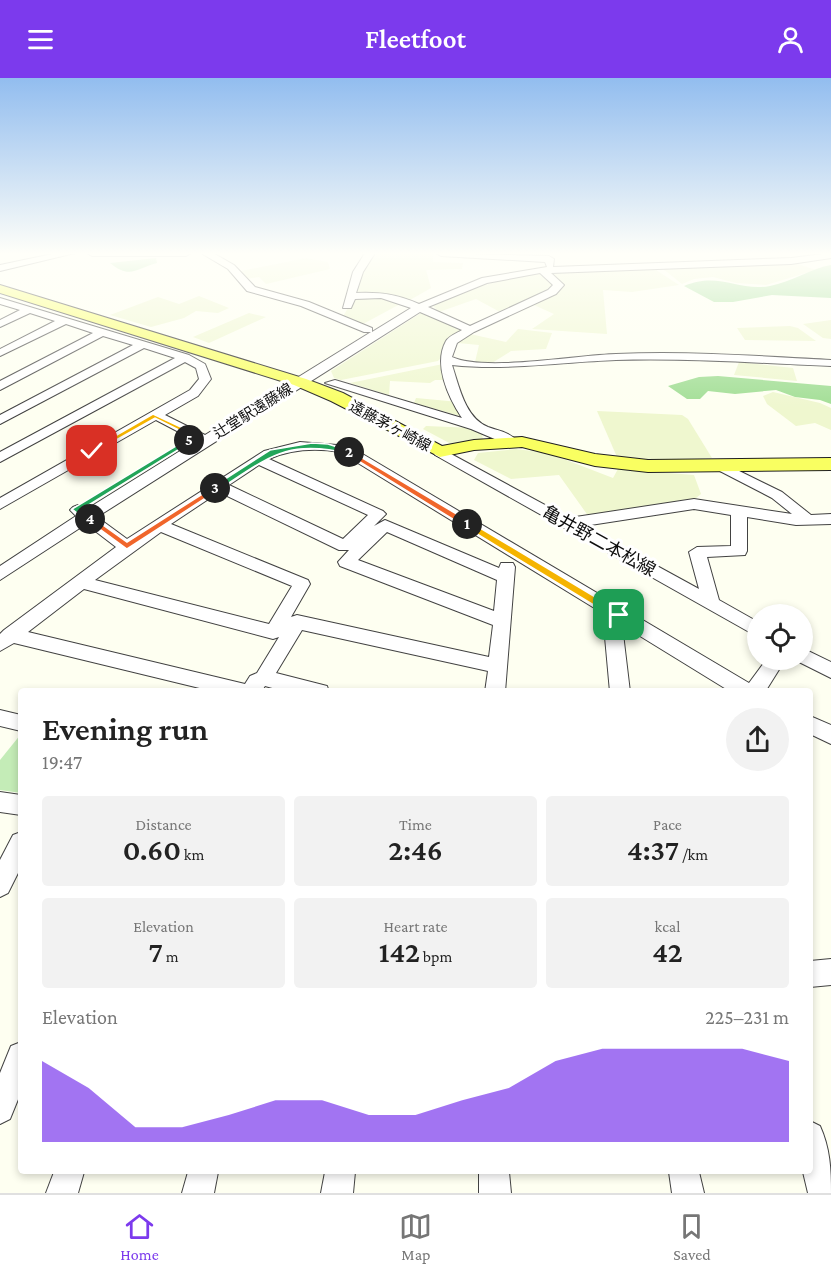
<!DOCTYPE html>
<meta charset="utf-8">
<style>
:root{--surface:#fff;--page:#f2f2f2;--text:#222;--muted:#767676;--line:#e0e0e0;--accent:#7c3aed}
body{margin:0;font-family:"Crimson Pro","Noto Sans JP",serif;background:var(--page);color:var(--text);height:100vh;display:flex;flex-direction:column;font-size:22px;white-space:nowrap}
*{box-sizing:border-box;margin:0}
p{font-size:20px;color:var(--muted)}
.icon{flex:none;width:33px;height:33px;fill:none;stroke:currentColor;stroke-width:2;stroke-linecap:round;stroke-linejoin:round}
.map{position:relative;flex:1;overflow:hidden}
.drawer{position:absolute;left:18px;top:610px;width:795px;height:486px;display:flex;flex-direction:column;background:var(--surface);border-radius:6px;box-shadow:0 3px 9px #0003}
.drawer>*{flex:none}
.fabs{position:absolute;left:747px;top:526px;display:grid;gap:12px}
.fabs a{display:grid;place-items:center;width:66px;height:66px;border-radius:50%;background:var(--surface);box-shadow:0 3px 9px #0003;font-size:30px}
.pin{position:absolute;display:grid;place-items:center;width:51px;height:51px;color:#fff;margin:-26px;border-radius:12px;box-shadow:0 3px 9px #0006}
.km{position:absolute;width:30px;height:30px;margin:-15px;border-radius:50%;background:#222;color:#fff;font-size:16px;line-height:30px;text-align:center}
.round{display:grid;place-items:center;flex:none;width:63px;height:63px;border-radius:32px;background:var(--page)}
.head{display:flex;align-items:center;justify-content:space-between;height:102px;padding:0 24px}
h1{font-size:33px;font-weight:600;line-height:45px}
.metrics{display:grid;grid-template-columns:repeat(3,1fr);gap:9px;height:102px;padding:6px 24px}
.metrics div{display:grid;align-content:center;border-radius:6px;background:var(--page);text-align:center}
.metrics b{font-size:30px;font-weight:600}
.metrics small{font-size:16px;font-weight:400}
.metrics p{font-size:16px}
.chart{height:168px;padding:12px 24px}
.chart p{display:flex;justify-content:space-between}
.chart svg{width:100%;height:108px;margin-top:6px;fill:var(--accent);opacity:.7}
header{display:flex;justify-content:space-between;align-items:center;height:78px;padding:0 24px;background:var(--accent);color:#fff;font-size:27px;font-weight:600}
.tabs{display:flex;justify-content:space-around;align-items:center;height:84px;border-top:2px solid var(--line);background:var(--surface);font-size:16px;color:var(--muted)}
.tabs a{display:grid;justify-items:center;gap:3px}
.tabs .current{color:var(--accent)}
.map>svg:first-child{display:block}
.farmland{fill:#eff7cf}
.green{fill:#c4ecb7}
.forest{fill:#a2de95}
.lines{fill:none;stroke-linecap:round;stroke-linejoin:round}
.minor-casing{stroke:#424242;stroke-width:2}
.major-casing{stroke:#202020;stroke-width:2}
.minor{fill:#fff;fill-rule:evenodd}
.major{fill:#f9ff61;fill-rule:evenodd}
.split-1{fill:#f5b400;stroke:#fff;stroke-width:1.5}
.split-2{fill:#f0652b;stroke:#fff;stroke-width:1.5}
.split-3{fill:#22a559;stroke:#fff;stroke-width:1.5}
.split-4{fill:#f0652b;stroke:#fff;stroke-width:1.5}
.split-5{fill:#22a559;stroke:#fff;stroke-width:1.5}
.split-6{fill:#f5b400;stroke:#fff;stroke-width:1.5}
.labels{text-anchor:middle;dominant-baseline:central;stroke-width:6;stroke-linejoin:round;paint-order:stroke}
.far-street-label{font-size:15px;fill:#0f0f0f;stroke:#fff}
.street-label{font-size:18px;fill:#0f0f0f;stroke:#fff}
</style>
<header><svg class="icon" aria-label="menu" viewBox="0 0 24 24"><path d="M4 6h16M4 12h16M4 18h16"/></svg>Fleetfoot<svg class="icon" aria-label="person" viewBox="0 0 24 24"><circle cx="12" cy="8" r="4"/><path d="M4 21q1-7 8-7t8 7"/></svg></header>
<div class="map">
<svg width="831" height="1115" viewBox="0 0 831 1115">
<rect width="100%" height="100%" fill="#fefff1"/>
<g class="farmland">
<polygon points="376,175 433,175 433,184 463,185 462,191 426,192 431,210 410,222 392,216 354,217 364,185"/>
<polygon points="306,180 328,184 330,191 266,206 259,199 245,201 241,193"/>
<polygon points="798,186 816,192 766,207 736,205 713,199 694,201 682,206 663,191"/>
<polygon points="653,190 679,207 632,214 603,212 607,256 532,251 554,236 525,223 500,234 476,221 439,234 433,228 462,213 518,198 542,195"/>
<polygon points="199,218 229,230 218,235 196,233 184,240 151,249 110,237 158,219 179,226"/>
<polygon points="382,219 402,225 363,246 342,240 354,220"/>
<polygon points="424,233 465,253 438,283 341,302 334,300 331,293"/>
<polygon points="249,235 266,239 209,265 193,259"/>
<polygon points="831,242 831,261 823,260 803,246"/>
<polygon points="790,248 798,250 816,263 745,262 737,250"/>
<polygon points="518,251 552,255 546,271 511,273 492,285 475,284 479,267 458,265 470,256 506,264"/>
<polygon points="739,284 793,290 797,303 734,297"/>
<polygon points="443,286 449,302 435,302 430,305 390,303 389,317 350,305"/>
<polygon points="773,314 820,325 831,330 831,352 815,345 796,348 767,326 763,318"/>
<polygon points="416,320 459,324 464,339 414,325"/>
<polygon points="597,333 682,337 688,341 712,380 654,385 617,379"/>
<polygon points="426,348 474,350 482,356 483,362 453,367 423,351"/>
<polygon points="516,371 548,375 613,400 618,391 694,397 701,416 690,425 589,439 559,397 511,401 474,382 478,375"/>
</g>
<polygon class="green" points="21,656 21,715 0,712 0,682"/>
<g class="forest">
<path d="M156,180L157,185C136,190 131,202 110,185Z"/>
<path d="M831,187V220L772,217L733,224H714L684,208C719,193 738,214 770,208C791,204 812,190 831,187Z"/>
<polygon points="718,298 831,308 831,326 820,322 795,319 776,312 735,316 708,313 700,321 687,321 668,308 699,299"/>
</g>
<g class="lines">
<g class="minor-casing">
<g id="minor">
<polygon points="57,175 75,175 0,193 0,187"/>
<polygon points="87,175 191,175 186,178 92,178"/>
<path d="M201,175H213L234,187L255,209L309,224L372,250V254L411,230L381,220L355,221L351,230H343L353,194L365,175H375L363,194L356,215C380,214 397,216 419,226L482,200L547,189L545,184L441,178L436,175L549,178L554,181L553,189L791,180L831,175V180L791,186L551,195L564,207L556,216L474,254L457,265L452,279C485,294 576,277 616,276C688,273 759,278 831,282V288C759,285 688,280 616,282C561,284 507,293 452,287C459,308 465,340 488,349C499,353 510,354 518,364L511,368L471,351L325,305L335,302L462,340C448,319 433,286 446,263C449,258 457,255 462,252L420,234L97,439L127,461L264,373L300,364L349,368L749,605L766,582H785L765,614H731L622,547L630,614H610L604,548L609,539L340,374C316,370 292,371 269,381L383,433L386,436L374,448L385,442L499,490L501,485H513L515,489L505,614H485L488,593L302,552L276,595L327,608L329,614H287L265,608L261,614H216L14,565L0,573V556L4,552L116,469L86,446L0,502V488L76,438L70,432L73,429L78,427L87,431L196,363L156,342L0,431V420L190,312L199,301L196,290L185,284L0,384V374L175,280L144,270L0,346V337L133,267L103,258L0,312V303L93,255L66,246L0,278V271L55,243L30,235L0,249V242L20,232L0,226V220L189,277L205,286L211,301L198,318L165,337L205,357L371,254H364L301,228L247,213L228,191ZM540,195L553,207L548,212L470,248L428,229L487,205ZM259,387L368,437L343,461L229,407ZM219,414L339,472H349L338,484L340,488L493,547L489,579L297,537L291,539L310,506L308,502L171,446ZM161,454L292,508L269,546L95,502ZM387,454L497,502L494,533L358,482ZM84,511L273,561L279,559L257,595L250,598L245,606L28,554Z"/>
<path d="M440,370L569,440L694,421L792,436L772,420L716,391V385L721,384L782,414L811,437L831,436V446L796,447L747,439V473L745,477L707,479L719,522L758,544V559L435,377L433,374ZM694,431L731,437V468L697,469L689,474L699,511L584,448Z"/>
<polygon points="802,570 831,584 831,600 795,582 802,582"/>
<polygon points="0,632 21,637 21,653 0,648"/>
<polygon points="810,638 831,647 831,666 810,656"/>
<polygon points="0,714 21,717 21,737 0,734"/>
<polygon points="21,754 21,789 8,815 0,819 0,782 13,757"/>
<polygon points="831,881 831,907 810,909 810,883"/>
<polygon points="21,964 21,1014 10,1041 0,1046 0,995 11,968"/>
<path d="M810,1043L820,1048C830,1070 831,1091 831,1115H808L803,1094H810Z"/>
<polygon points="54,1094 84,1094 78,1115 46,1115"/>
<polygon points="188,1094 218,1094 214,1115 182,1115"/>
<polygon points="325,1094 355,1094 353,1115 321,1115"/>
<polygon points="479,1094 509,1094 511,1115 479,1115"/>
<polygon points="669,1094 699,1094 704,1115 672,1115"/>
</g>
</g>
<g class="major-casing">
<polygon id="major" points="0,207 306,301 343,315 442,368 474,362 522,359 595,376 648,382 831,380 831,392 648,394 595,388 522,369 474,372 440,379 331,323 294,307 0,215"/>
</g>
<use href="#minor" class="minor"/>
<use href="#major" class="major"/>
</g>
<linearGradient id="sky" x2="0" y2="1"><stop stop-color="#92bdef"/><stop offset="0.53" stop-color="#fffff9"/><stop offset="1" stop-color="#fffff9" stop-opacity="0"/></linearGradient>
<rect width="831" height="331" fill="url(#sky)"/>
<polygon class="split-1" points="464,444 470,444 622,535 622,540 615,540 464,448"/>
<polygon class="split-2" points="349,372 470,444 471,446 464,448 347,376"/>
<path class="split-3" d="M312,365L328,366L353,374L349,376C287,360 268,380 218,412L211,410L270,372Z"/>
<polygon class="split-4" points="215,408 218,412 127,471 86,441 93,440 127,464"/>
<polygon class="split-5" points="189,360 191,364 82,431 93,440 93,443 87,443 72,431"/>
<polygon class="split-6" points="153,336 200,358 186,364 191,358 155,340 95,374 89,373"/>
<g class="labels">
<g class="far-street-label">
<text transform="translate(253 333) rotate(-32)">辻堂駅遠藤線</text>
<text transform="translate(390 348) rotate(28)">遠藤茅ヶ崎線</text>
</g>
<g class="street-label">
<text transform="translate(599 463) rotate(29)">亀井野二本松線</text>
</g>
</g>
</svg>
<div class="fabs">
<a><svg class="icon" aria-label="locate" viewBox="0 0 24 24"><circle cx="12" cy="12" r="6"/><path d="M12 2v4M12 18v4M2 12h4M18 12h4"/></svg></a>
</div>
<div class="pin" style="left:619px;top:537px;background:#1e9e55"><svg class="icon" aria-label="arrive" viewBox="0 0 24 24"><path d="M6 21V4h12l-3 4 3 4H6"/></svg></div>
<div class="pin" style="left:92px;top:373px;background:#d93025"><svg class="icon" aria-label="check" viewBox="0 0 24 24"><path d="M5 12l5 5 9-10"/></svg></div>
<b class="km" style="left:467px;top:446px">1</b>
<b class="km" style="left:349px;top:374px">2</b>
<b class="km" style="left:215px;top:410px">3</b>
<b class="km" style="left:90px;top:441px">4</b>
<b class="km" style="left:189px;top:362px">5</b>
<section class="drawer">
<div class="head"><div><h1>Evening run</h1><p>19:47</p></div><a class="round"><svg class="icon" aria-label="share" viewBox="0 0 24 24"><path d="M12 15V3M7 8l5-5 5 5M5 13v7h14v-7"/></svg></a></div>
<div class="metrics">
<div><p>Distance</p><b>0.60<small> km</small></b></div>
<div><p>Time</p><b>2:46</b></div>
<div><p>Pace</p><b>4:37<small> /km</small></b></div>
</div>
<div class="metrics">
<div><p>Elevation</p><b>7<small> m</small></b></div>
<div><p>Heart rate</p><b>142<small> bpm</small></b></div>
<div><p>kcal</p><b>42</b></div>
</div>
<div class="chart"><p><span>Elevation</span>225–231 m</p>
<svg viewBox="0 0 160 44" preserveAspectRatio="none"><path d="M0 44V11L10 22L20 38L30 38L40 33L50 27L60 27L70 33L80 33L90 27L100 22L110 11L120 6L130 6L140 6L150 6L160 11V44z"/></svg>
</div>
</section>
</div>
<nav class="tabs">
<a class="current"><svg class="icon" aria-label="home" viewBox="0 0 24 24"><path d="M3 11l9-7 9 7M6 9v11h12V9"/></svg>Home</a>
<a><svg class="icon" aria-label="map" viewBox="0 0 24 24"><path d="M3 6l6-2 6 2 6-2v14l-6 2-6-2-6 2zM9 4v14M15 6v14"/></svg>Map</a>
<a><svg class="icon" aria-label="saved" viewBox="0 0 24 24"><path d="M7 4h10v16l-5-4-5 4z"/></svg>Saved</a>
</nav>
